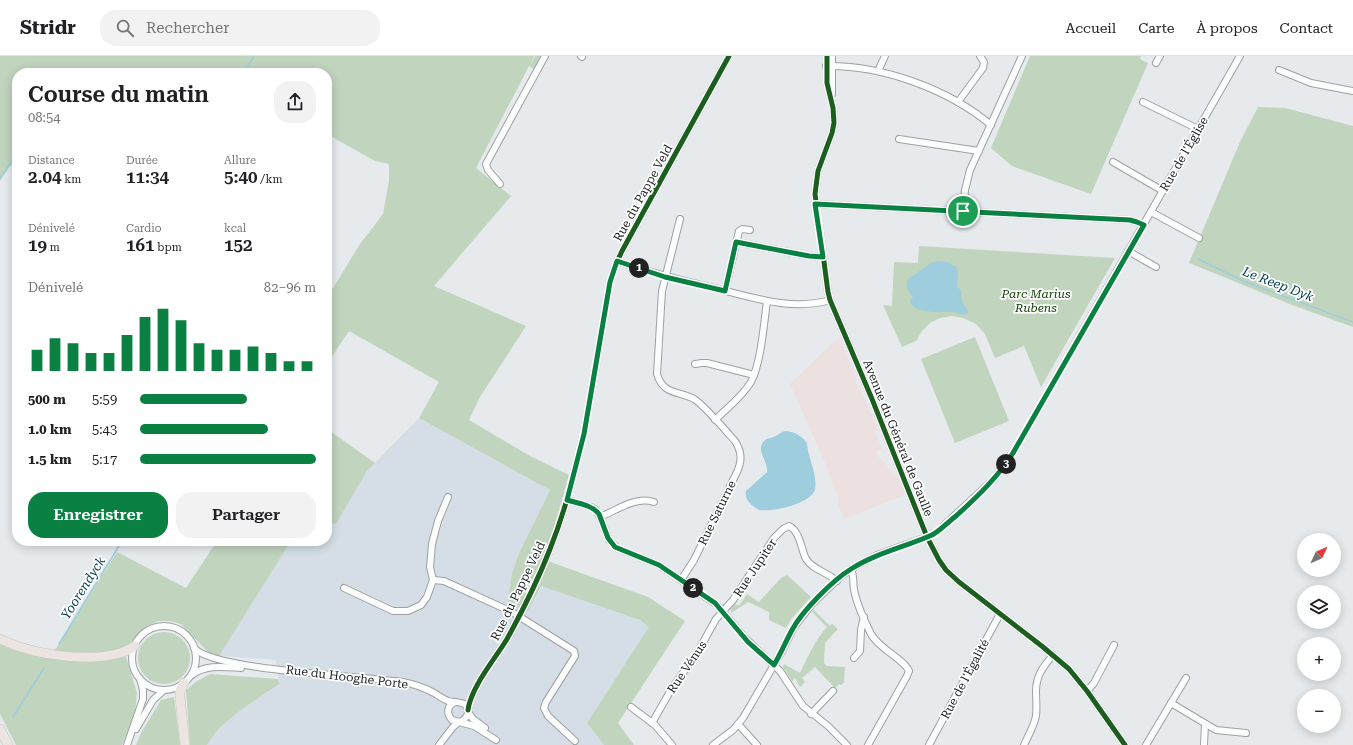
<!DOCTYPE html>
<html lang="fr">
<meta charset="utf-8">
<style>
:root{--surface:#fff;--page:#f2f2f2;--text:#202124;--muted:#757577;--line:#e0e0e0;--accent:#0b8043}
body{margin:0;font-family:"Roboto Serif",serif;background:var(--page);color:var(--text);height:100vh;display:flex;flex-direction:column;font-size:15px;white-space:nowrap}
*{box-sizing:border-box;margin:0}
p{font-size:13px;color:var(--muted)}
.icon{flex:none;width:22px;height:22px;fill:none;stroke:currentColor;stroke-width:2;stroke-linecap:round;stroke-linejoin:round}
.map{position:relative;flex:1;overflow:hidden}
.panel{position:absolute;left:12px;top:12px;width:320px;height:478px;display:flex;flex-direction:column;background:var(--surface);border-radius:16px;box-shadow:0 2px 10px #0003}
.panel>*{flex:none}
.needle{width:26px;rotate:46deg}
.buttons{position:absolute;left:1297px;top:477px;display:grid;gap:8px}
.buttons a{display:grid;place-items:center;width:44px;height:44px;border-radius:50%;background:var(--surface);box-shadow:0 2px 10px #0003;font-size:20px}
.pin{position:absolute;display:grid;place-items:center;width:34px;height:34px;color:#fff;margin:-17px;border:2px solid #fff;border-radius:50%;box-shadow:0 1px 4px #0007}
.km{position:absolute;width:20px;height:20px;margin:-10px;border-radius:50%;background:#222;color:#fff;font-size:11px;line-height:20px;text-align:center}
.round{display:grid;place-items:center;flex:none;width:42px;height:42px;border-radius:16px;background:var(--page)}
.summary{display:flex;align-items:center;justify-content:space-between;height:68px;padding:0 16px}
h1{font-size:22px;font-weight:600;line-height:30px}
.stats{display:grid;grid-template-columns:repeat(3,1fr);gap:6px;height:68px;padding:4px 16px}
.stats div{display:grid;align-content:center}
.stats b{font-size:17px;font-weight:600}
.stats small{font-size:11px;font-weight:400}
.stats p{font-size:11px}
.chart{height:112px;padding:8px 16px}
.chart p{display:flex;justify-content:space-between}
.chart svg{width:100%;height:72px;margin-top:4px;stroke:var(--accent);stroke-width:6}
.button{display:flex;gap:8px;margin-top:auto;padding:8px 16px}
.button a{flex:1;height:46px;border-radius:16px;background:var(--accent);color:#fff;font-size:16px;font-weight:600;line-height:46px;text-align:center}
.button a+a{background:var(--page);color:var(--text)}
ul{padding:0 16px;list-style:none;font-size:13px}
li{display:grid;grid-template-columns:64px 48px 1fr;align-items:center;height:30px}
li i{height:10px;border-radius:5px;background:var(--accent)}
header{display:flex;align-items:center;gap:24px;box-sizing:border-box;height:56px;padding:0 20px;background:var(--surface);border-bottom:1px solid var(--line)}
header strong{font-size:19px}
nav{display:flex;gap:22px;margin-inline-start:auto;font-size:14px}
.search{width:280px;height:36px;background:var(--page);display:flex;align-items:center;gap:10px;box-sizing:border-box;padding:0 14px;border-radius:16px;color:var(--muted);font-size:15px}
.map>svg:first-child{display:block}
.built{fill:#d5dee6}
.education{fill:#ede0e0}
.green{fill:#c0d4be}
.water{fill:#9ecdde}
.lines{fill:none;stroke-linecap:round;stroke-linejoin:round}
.stream{stroke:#9ecdde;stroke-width:1.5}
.minor-casing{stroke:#9ea1a3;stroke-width:8}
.highway-casing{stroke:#c4c6c7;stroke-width:10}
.minor{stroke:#fbfcfc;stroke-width:6}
.highway{stroke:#ebe4e0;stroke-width:9}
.cycleway-casing{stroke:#fff;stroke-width:8}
.cycleway{stroke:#1b5e20;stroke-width:5}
.route-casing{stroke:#fff;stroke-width:8}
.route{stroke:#0b8043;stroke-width:5}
.labels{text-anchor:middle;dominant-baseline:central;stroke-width:3.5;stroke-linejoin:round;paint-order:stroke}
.street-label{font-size:12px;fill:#1b1d1f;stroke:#fff}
.park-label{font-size:12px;font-style:italic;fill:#114100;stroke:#fff}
.water-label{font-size:13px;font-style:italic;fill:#003d4e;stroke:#fff}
</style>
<header>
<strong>Stridr</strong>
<div class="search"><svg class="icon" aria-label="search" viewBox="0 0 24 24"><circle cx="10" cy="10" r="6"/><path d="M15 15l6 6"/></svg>Rechercher</div>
<nav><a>Accueil</a><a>Carte</a><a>À propos</a><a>Contact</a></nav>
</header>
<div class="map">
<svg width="1353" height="689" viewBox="0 0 1353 689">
<rect width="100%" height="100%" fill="#e6eaed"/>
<polygon class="built" points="419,362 550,434 520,495 512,517 541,530 640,564 650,571 587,667 604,689 207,689 210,683 236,657 279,628 276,604 219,600 290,486 291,485 327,485 327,467 336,468 367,415"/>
<polygon class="education" points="839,281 857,324 855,327 861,334 878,373 875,376 882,392 875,397 898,421 905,439 844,463 837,445 839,444 837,437 834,434 827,411 790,328"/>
<g class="green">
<polygon points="0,0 534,0 530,10 535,0 542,0 535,14 529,10 476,112 511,140 434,230 526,270 480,341 469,364 530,400 569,419 553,475 542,503 648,541 685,565 618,667 634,689 604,689 587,667 649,571 640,564 541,530 527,556 508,547 512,517 520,495 550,434 419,362 439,326 349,275 327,308 327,242 360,188 383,158 389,125 389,108 375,105 327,78 327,17 17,17 17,108 11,109 0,125"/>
<polygon points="1030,0 1141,0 1140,3 1148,7 1091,138 1012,110 991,92"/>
<polygon points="1258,51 1285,52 1353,70 1353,271 1292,249 1189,207 1240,86"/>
<polygon points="919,190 1115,202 1041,331 1024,290 995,302 985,278 976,268 963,262 952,260 940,262 930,267 922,275 916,285 902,291 883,249 892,250 894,206 918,207"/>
<polygon points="975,281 1009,365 955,387 921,303"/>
<polygon points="327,373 375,407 367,415 336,468 327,467"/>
<polygon points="217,485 291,485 219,600 209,597 181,568 170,565 158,565 144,572 125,593 108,596 69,596 55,594 117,496 186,532"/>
<polygon points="787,519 811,541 792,562 786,572 769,564 769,556 748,546 731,557 731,553 735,548 739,550 747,538 759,546 781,522"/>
<path d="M814,554L830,570L832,568L838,573L825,587L824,607L827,610L845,611L844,626L841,629L839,628L835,632L815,611L802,622L805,626L800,631L795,622L792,625L783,611L784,608L800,617C808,601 815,584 827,571L812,556Z"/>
<circle cx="164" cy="602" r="26"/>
<polygon points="0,586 105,604 126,601 137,637 135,657 122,689 16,689 0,658"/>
<path d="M210,618L278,623L279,628C256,644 221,664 207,689H190L186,634L197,625Z"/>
<polygon points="174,641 180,689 136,689 141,677 161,644"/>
</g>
<g class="water">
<path d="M937,205L947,206L956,211L958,215L957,230L961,235L962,246L968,255L967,258L963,259L954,256H932L917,253L912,249L910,245L913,241C908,235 906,232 907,224L931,207Z"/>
<path d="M785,375C794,375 802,380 807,387C808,403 818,418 815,434C810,448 773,456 759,454C752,450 744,444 746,435L767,416C769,406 754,393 765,384C768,382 771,382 774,381C778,379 781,376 785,375Z"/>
</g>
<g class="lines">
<g class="stream">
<polyline points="247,11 254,0"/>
<polyline points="243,17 243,16"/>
<polyline points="0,122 13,104 17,105"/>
<polyline points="1198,203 1243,225 1353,266"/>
<polyline points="59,588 122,485"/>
<polyline points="13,661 44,612"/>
</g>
<g class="minor-casing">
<g id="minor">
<polyline points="581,0 582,1"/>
<polyline points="827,0 827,27 833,52 834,67 832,77 818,115 815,138 828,236 830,244 872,343 927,481 939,504 946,514 959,526 1043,591 1069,613 1087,635 1125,689"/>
<polyline points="1156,7 1160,0"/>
<path d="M826,10C882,9 948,33 991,69"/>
<polyline points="1279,14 1311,27 1353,35"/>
<polyline points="878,15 885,0"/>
<polyline points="832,38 832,0"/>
<polyline points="958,46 983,12 984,6 980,0"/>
<polyline points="1143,46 1198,73"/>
<polyline points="899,83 979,95"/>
<polyline points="1113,106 1163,135"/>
<polyline points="500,128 488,114 486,108 545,0"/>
<polyline points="815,148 1130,164 1137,166 1144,169"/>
<polyline points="963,155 965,134 970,114 1022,0"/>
<polyline points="1151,156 1199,182"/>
<path d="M680,163L662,235L657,318C663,339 679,335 694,343C704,349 726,375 735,385C742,396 742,405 737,416L694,504L681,524"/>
<polyline points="736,186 809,200 823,201"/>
<polyline points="1128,195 1156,211"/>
<path d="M617,205C650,217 684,225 718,233C754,242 793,255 830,244"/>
<polyline points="725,235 739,175 742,173 750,174"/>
<polyline points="695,308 702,307 707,307 754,319"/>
<path d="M715,364C727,352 742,341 751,326C761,307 764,267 767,245"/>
<polyline points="567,444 591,451 596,454 600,461 609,484 617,492 659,509 717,549 746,583 780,615 803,650 828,670 847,689"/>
<path d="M600,461C617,454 636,440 654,446"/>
<path d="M851,513C855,522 852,529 855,538C858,551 865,566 871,578C879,593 904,603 909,615L907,620L868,689"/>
<polyline points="433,524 444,525 512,556 574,595 575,600 546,646 544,652 548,660 575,685"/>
<polyline points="344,532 393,555 408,555 421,549 427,541 433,524 430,511 432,488 438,465 448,441"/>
<circle cx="164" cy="602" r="32"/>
<path d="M194,592C215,615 364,620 403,626C414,628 425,632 434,637C439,640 443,643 448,645C455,647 470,644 468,657C467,662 464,664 460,666"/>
<polyline points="854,602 860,595 861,574 864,561"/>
<path d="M192,619C206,608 224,611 241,612"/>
<polyline points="1087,635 1094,627 1114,589"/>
<path d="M455,646C447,650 446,657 452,664L474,670L496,684"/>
<polyline points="1171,647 1216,674 1246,677"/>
<polyline points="631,651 655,669 672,689"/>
<path d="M468,654C471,631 495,603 507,583C523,554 538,524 550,493C584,407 594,316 610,226L615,210L622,195L729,0"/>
<polyline points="468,656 473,663 485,672"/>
<polyline points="811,658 833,635"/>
<path d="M652,667L672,632L696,599L716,563L733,544L774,482L783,473L789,470C800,475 801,493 806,503C813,514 827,516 837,525"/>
<polyline points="738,668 757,689"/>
<polyline points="136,673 153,644 164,634"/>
<polyline points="127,689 143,643 143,634 140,623"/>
<polyline points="439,689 453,671 459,666"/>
<polyline points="713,689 733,674 743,662 781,597 794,571 813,547 840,521 858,509 877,499 924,482 939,474 994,423 1016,391 1240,0"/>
<polyline points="929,689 1000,558"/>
<path d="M1024,689C1028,680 1034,670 1036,660C1037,652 1036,643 1036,635C1036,619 1044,610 1053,599"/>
<polyline points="1146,689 1186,622"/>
<polyline points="1204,689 1205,668"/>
</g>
</g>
<g class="highway-casing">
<g id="highway">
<path d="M0,583C33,599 103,611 135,590"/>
<polyline points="184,627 180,635 180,641 185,689"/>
<polyline points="0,673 8,689"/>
</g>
</g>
<use href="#minor" class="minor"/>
<use href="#highway" class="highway"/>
<g class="cycleway-casing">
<g id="cycleway">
<polyline points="827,0 827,27 833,52 834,67 832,77 818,115 815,138 828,236 830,244 872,343 927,481 939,504 946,514 959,526 1043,591 1069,613 1087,635 1125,689"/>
<path d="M927,481C940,475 950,465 960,456C977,440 994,425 1007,406L1144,169"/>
<path d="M468,654C471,631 495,603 507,583C523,554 538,524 550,493C584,407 594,316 610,226L615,210L622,195L729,0"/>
</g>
</g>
<use href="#cycleway" class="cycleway"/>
</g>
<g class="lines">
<g class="route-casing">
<path id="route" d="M815,148L1130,164L1137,166L1144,169L1013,397C998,421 977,441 956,460C948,466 941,474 932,479C905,491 876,497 851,513C833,524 802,555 792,574C786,585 781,597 774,609L748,586L715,547L659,509L615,491L608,482L599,458C592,449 577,447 567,444L584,378L610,226L617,205L665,221L725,235L736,186L809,200L823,201Z"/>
</g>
<use href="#route" class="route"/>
</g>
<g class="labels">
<g class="street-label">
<text transform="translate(1184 98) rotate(-60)">Rue de l'Église</text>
<text transform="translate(643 137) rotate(-61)">Rue du Pappe Veld</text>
<text transform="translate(898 382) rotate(68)">Avenue du Général de Gaulle</text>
<text transform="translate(717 457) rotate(-64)">Rue Saturne</text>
<text transform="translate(755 512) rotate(-56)">Rue Jupiter</text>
<text transform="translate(518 535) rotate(-64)">Rue du Pappe Veld</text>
<text transform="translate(687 611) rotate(-56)">Rue Vénus</text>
<text transform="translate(347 621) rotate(7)">Rue du Hooghe Porte</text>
<text transform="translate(965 623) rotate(-62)">Rue de l'Égalité</text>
</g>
<g class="park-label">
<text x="1036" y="238">Parc Marius<tspan x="1036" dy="14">Rubens</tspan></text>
</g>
<g class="water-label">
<text transform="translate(1278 228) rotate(21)">Le Reep Dyk</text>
<text transform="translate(83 532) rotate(-58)">Yoorendyck</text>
</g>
</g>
</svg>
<div class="buttons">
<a><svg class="needle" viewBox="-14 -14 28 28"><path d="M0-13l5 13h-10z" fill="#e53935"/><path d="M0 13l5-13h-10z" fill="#757577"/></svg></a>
<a><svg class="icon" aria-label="layers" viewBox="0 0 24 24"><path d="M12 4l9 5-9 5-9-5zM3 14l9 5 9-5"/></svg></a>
<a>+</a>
<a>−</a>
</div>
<div class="pin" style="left:963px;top:155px;background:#1e9e55"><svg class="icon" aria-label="arrive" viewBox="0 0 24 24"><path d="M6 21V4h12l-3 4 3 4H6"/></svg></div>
<b class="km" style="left:639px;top:212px">1</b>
<b class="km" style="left:693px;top:532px">2</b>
<b class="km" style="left:1006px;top:408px">3</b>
<section class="panel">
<div class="summary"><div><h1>Course du matin</h1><p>08:54</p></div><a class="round"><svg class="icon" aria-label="share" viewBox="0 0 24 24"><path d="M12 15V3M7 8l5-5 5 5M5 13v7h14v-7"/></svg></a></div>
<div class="stats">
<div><p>Distance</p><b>2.04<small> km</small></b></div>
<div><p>Durée</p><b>11:34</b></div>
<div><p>Allure</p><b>5:40<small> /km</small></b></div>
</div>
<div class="stats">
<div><p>Dénivelé</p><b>19<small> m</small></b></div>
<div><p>Cardio</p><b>161<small> bpm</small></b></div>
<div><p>kcal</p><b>152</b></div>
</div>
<div class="chart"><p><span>Dénivelé</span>82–96 m</p>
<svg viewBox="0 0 160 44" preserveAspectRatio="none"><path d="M5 44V31M15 44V24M25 44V27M35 44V33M45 44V33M55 44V22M65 44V11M75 44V6M85 44V13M95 44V27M105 44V31M115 44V31M125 44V29M135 44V33M145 44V38M155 44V38"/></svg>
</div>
<ul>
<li><b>500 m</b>5:59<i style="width:61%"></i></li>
<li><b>1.0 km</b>5:43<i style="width:73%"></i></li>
<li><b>1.5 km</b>5:17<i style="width:100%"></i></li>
</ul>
<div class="button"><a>Enregistrer</a><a>Partager</a></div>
</section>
</div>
